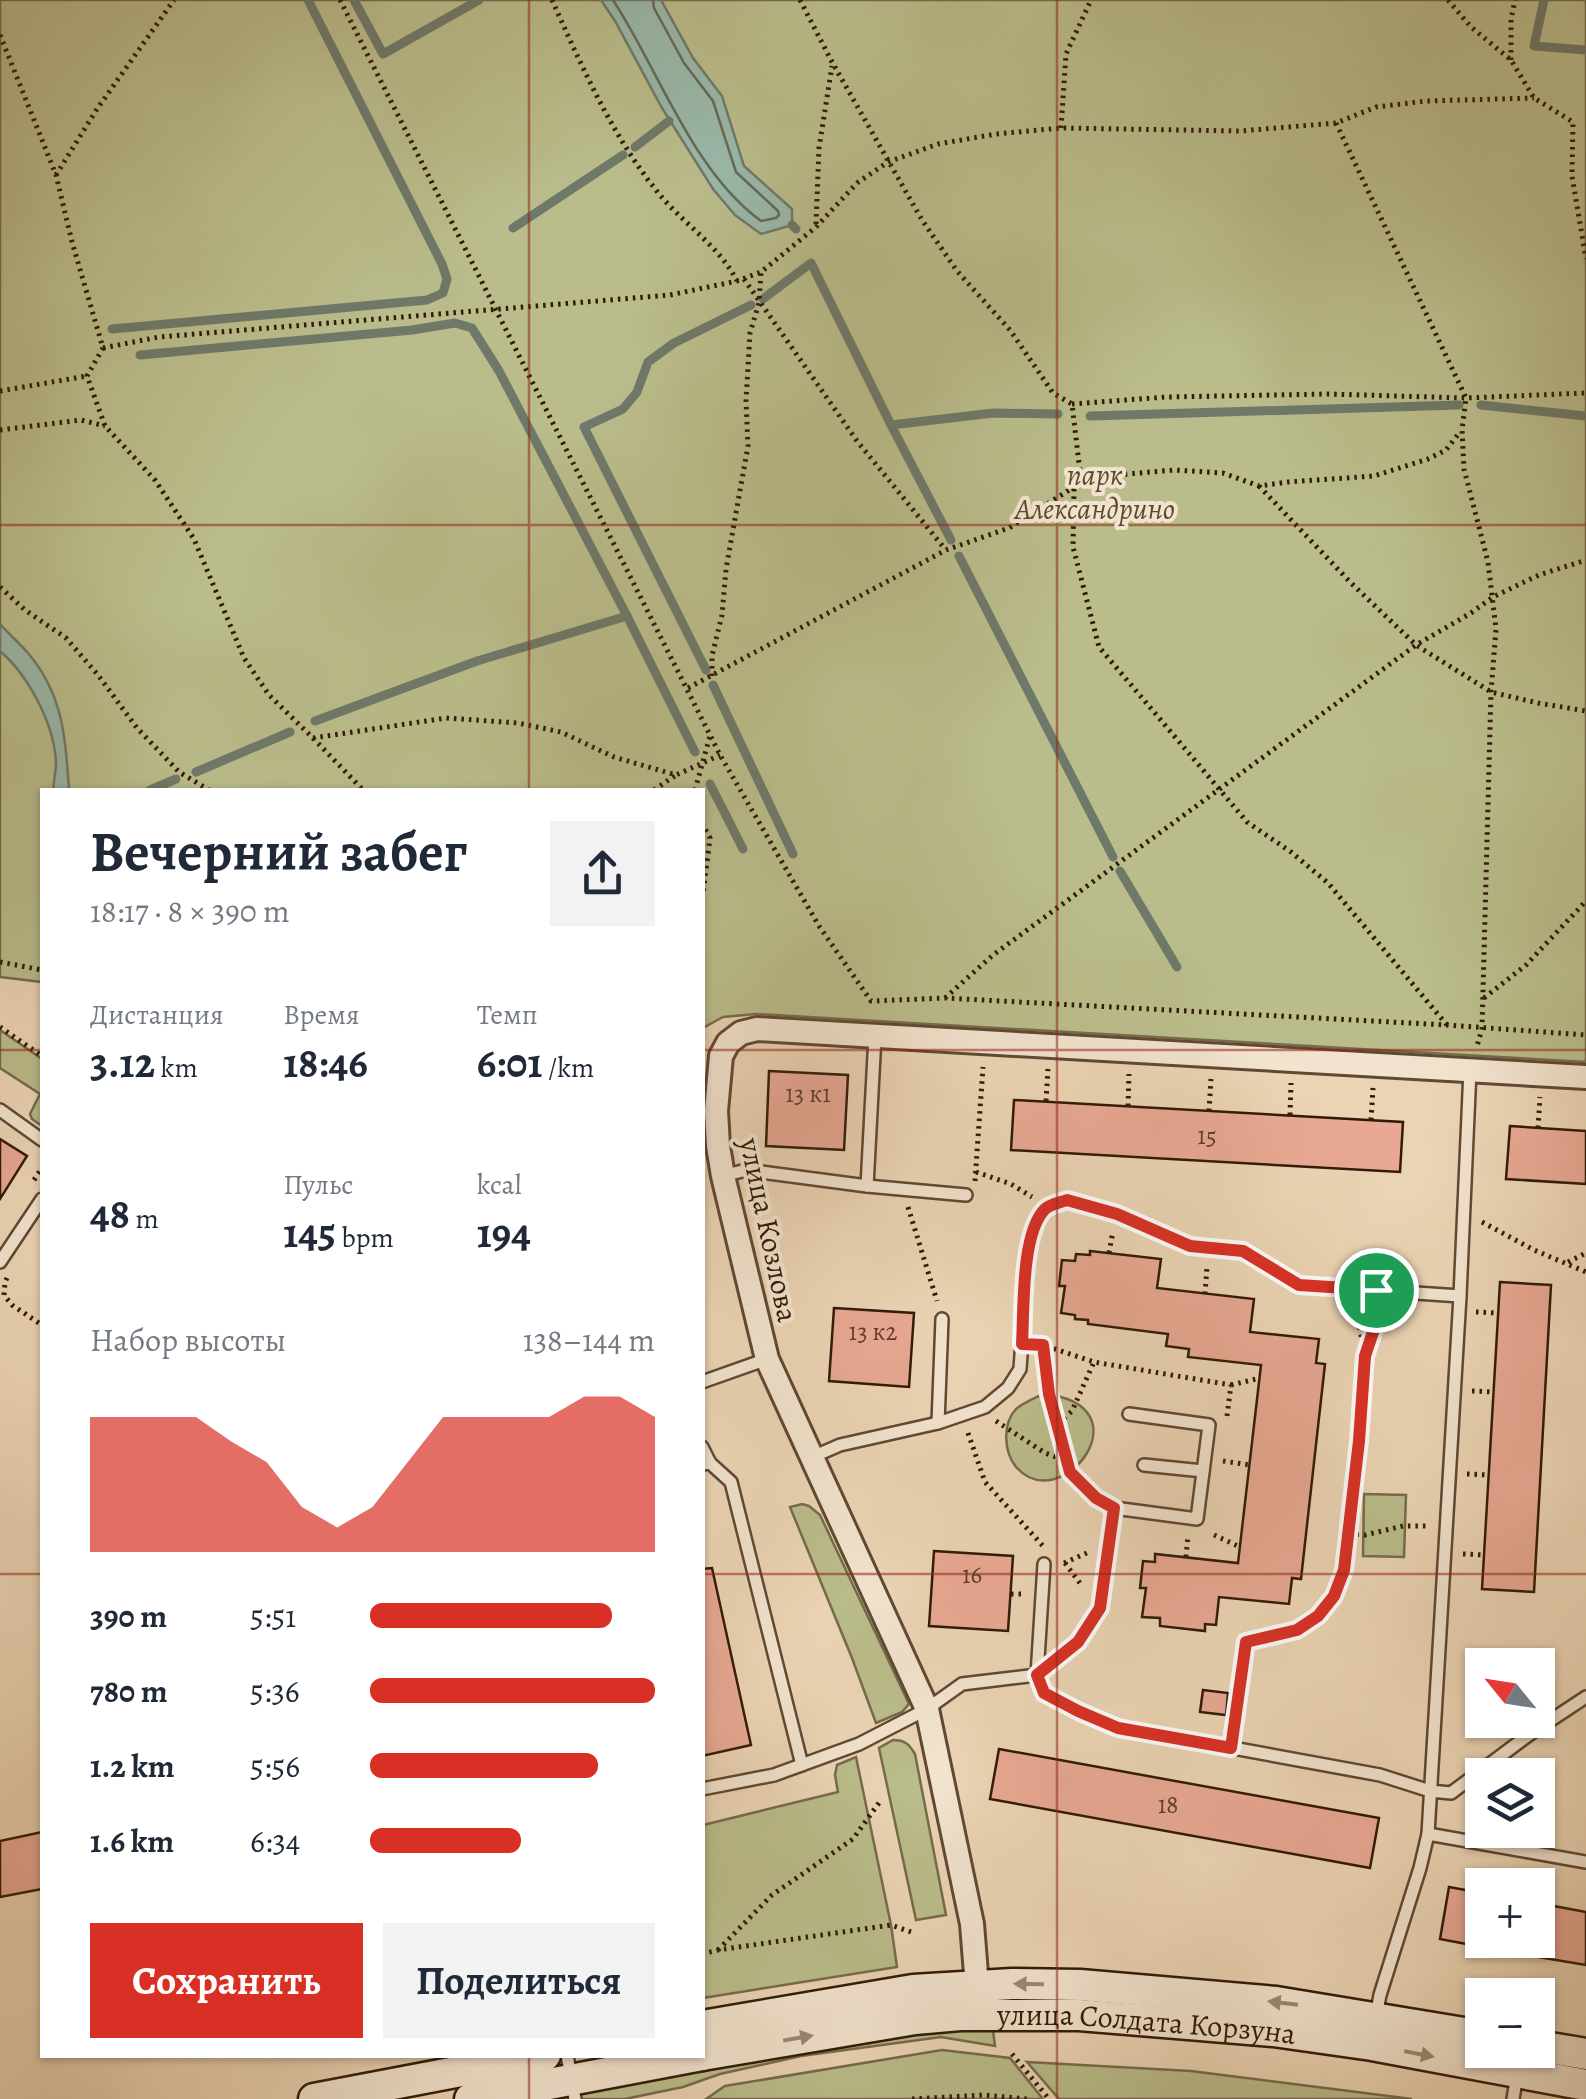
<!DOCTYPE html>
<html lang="ru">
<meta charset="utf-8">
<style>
:root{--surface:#fff;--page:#f2f2f3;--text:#1f2937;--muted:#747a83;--accent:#d93025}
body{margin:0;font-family:Alegreya,serif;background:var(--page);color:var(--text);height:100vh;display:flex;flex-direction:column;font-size:38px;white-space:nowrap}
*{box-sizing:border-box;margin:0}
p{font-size:32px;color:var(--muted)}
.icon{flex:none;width:55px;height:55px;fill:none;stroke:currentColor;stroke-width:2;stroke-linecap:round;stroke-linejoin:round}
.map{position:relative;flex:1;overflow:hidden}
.sheet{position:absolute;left:40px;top:788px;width:665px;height:1270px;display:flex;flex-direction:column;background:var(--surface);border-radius:0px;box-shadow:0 2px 8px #0004}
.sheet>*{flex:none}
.needle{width:65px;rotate:300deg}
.controls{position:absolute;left:1465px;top:1648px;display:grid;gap:20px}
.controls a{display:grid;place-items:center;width:90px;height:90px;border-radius:0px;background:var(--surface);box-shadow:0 2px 8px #0004;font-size:50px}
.pin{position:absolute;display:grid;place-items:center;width:85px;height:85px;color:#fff;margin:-42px;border:5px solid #fff;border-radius:50%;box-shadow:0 2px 10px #0007}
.round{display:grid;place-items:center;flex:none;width:105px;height:105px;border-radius:0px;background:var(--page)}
.summary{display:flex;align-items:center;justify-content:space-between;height:170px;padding:0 50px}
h1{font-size:55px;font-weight:600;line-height:75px}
.figures{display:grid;grid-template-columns:repeat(3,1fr);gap:15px;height:170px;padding:10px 50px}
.figures div{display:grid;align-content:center}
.figures b{font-size:42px;font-weight:600}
.figures small{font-size:28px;font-weight:400}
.figures p{font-size:28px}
.chart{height:280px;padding:20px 50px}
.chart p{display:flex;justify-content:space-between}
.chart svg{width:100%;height:180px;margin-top:10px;fill:var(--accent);opacity:.7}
.button{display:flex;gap:20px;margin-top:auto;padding:20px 50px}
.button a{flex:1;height:115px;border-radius:0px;background:var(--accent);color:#fff;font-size:40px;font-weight:600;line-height:115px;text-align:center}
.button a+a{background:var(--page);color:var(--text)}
ul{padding:0 50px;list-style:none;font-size:32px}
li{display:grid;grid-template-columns:160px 120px 1fr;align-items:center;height:75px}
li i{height:25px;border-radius:12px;background:var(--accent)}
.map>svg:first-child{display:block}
.green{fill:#babc8b;stroke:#766b4a;stroke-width:2.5}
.water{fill:#99b8a9;stroke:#6f7969;stroke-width:2.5}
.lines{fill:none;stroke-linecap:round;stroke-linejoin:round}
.shore{stroke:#656958;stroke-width:2.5}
.stream{stroke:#6f7969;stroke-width:9}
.building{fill:#e8a893;stroke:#311a08;stroke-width:2.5}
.lane-casing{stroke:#604833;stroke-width:16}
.street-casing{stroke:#604833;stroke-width:28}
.secondary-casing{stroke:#311a08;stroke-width:35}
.path{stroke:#311a08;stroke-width:5;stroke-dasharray:2.5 5;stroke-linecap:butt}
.lane{stroke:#f2e3ce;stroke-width:11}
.street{stroke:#f2e3ce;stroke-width:22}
.secondary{stroke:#f2e3ce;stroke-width:30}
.oneway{fill:#9b8975}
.route-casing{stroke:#fff;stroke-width:20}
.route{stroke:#d93025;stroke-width:12}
.grid{fill:none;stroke:#8f2418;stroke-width:2.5;stroke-opacity:0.55}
.labels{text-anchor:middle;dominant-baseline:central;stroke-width:8;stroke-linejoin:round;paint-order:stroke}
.number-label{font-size:25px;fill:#5f3e2b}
.park-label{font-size:30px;font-style:italic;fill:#5a4b2f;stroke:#f2e3ce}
.street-label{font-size:30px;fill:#311a08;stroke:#f2e3ce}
</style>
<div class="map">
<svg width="1586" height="2099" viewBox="0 0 1586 2099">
<rect width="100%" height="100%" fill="#ebd4b4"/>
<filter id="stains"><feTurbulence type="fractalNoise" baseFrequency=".002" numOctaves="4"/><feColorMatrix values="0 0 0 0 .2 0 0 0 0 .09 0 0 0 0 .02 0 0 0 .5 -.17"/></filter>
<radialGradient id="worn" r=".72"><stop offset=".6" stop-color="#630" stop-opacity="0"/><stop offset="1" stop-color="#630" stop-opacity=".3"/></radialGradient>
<g class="green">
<polygon points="0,0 1586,0 1586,1062 756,1014 723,1017 703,1028 702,790 42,790 42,982 0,977"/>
<polygon points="0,1030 42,1059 42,1126 32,1119 30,1114 40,1094 0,1068"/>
<path d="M1043,1394C1149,1404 1062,1519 1016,1467C1004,1452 1002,1424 1016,1409C1023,1403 1035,1398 1043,1394Z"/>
<polygon points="1364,1494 1406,1495 1404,1557 1363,1556"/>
<polygon points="802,1504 809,1506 820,1515 909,1704 902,1712 876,1723 852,1658 790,1507"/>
<path d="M893,1740C905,1740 909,1744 915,1754L946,1915L916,1920L879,1748Z"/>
<polygon points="856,1757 891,1925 897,1967 703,1998 703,1825 838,1792 835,1775 837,1765"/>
<polygon points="992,2023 995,2046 941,2037 801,2056 720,2074 683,2087 625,2099 580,2099 579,2094 585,2087 723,2059"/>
<polygon points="942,2050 1010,2058 1043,2099 706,2099 725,2086"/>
<polygon points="1027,2062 1191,2071 1412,2099 1059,2099"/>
</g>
<g class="water">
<polygon points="601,0 661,0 693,58 722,96 744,166 792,209 792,225 761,234 735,215 713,189 662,108 615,21"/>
<path d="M0,624C9,634 19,643 28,653C63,694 66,739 69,790H53C54,782 55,774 56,766C56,727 29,676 0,651Z"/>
</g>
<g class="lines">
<path class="shore" d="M613,0C659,70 692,171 761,221L776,218L779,215L778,211L736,172L713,101L684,63L654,8L653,0"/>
<g class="stream">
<polyline points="354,0 383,54 479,0"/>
<polyline points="1544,0 1534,46 1586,50"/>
<polyline points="635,147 669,121"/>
<polyline points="792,225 796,229"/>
<polyline points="513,228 623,155"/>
<polyline points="763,299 811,263 891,425 951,540"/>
<polyline points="112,329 427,300 443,293 447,279 442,264 308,0"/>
<polyline points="140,355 412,330 455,323 472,328 499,371 627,616 695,752"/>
<polyline points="1481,405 1586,416"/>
<polyline points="1090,416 1459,405"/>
<polyline points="891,425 993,413 1058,414"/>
<polyline points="959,556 1113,857"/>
<polyline points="706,670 584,427 623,409 637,392 648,362 674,343 751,305"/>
<polyline points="713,685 793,854"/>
<polyline points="315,721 477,661 627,616"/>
<polyline points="196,772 290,732"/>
<polyline points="710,784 743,849"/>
<polyline points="150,790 176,779"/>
<polyline points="1120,871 1177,967"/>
</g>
</g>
<g class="building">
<polygon points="769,1071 848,1075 844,1150 766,1146"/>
<polygon points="1014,1100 1403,1122 1400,1172 1011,1150"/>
<polygon points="1510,1126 1586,1131 1586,1184 1506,1179"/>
<polygon points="0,1139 27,1156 0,1199"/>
<polygon points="1090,1251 1161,1259 1157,1288 1254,1299 1250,1332 1319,1339 1316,1363 1325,1364 1301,1579 1292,1578 1289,1604 1219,1597 1216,1625 1205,1624 1205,1631 1160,1626 1160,1618 1142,1617 1146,1588 1140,1588 1143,1561 1155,1562 1155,1554 1238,1563 1261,1365 1188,1357 1189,1349 1166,1346 1168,1334 1088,1324 1088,1320 1075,1319 1075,1315 1061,1313 1065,1286 1059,1286 1062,1260 1075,1261 1076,1254 1090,1255"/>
<polygon points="1500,1282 1551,1285 1534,1592 1482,1589"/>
<polygon points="834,1308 914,1313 909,1387 829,1381"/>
<polygon points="934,1551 1013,1556 1008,1631 929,1626"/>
<polygon points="712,1568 751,1745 702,1756 702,1569"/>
<polygon points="1203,1690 1228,1693 1226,1715 1200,1712"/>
<polygon points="999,1749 1379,1818 1370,1868 990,1799"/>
<polygon points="42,1832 42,1889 0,1897 0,1841"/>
<polygon points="1449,1887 1482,1893 1482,1947 1440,1939"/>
<polygon points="1538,1903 1586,1912 1586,1965 1538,1957"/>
</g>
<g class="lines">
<g class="lane-casing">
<g id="lane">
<polyline points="0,1110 42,1140"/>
<polyline points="723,1176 746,1170 867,1186 966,1195"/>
<polyline points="867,1186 875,1036"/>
<polyline points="0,1262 42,1199"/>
<polyline points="702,1382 767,1359"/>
<polyline points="938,1423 942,1319"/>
<polyline points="702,1447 710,1463"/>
<polyline points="810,1458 840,1445 938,1423 985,1407 1008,1388 1020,1369 1029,1243 1035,1223 1048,1206 1067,1200 1117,1214 1190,1246 1243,1251 1299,1285 1460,1296"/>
<polyline points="702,1464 710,1463 731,1482 802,1765"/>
<polyline points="1144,1465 1203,1471"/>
<polyline points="1044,1564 1037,1675 1045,1693 1078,1711 1118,1727 1380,1775 1430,1791 1451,1793 1530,1734 1586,1697"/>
<polyline points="702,1789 774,1775 859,1744 927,1709 962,1684 1037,1675 1078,1643 1100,1608 1114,1508 1197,1519 1209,1425 1129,1414"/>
<polyline points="1428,1834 1586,1862"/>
<polyline points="1376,2016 1380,1995 1420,1868 1428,1834 1460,1296 1470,1070"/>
<polyline points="567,2055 575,2099"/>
<polyline points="1513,2099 1521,2050"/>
</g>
</g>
<g class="street-casing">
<polyline id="street" points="978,1999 972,1924 927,1709 767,1359 723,1176 718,1146 716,1111 721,1056 728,1043 741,1033 757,1029 1586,1077"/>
</g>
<g class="secondary-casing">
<g id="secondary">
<polyline points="702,2026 913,1990 1012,1984 1080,1985 1276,2002 1482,2036"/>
<polyline points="1538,2046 1586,2054"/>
<path id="s1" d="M702,2055L915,2019L960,2015H1079L1273,2031L1372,2045L1586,2085"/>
<polyline points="314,2099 545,2055"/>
<polyline points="470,2099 702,2055"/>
</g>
</g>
<g class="path">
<polyline points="340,0 720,755 819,926 871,1001 945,998 1447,1025 1586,1035"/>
<path d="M552,0C582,67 613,138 660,195C684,224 720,247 737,281"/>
<polyline points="800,0 832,62 922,220 957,271 1010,330 1053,393 1072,404 1080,472 1074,487 1073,547 1099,647 1247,822 1291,852 1328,883 1447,1025"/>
<polyline points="1448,0 1471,27 1511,60 1534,98 1573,122 1572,176 1586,259"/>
<polyline points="0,35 56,175 72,242 103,348 87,376 105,426 155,480 194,539 244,658 269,695 313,738 446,718 518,723 561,732 614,757 676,775 720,755"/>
<polyline points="1511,60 1511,19 1515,0"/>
<polyline points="1336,123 1466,398 1462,430 1464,469 1488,562 1496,629 1491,692 1482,1029 1477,1046"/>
<polyline points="1061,128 1066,54 1091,0"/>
<polyline points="56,175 97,109 174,0"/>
<polyline points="816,224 819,148 832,66"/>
<polyline points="744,279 857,441 945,549"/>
<polyline points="103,348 159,337 670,295 737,281 761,272 816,227 857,183 888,162 938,144 996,134 1061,128 1240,131 1336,123 1376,107 1426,101 1534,98"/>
<polyline points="0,391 87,376"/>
<polyline points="1072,404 1166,397 1328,394 1466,398 1586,393"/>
<polyline points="0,430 81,420 105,426"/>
<polyline points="1080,472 1116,475 1174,470 1223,473 1259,486 1288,482 1374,476 1428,459 1446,450 1460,432"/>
<polyline points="1259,486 1351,583 1416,645 1491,692 1538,703 1586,711"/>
<polyline points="0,587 25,610 66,638 98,675 137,728 179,772 209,790"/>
<polyline points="712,676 712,656 722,615 726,569 748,446 746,401 750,333 759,303 761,272"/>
<polyline points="688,688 946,550 1009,528 1074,487"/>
<polyline points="313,738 363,790"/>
<polyline points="654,790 676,775"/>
<polyline points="695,790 710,736"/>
<polyline points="702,823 710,838 702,901"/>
<polyline points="0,962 42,970"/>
<polyline points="945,998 993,955 1416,645 1471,613 1493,597 1539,575 1586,560"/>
<polyline points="1484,998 1526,965 1586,901"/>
<polyline points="0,1027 42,1056"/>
<polyline points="1046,1101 1048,1069"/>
<polyline points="1128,1106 1129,1074"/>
<polyline points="1209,1111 1211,1079"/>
<polyline points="1290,1115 1291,1083"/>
<polyline points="1371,1120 1373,1088"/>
<polyline points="1538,1128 1540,1097"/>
<polyline points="976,1172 1011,1184 1032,1197"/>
<polyline points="34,1180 42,1168"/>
<polyline points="975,1181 983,1067"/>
<polyline points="908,1207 937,1301"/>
<polyline points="1482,1222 1534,1250 1586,1272"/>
<polyline points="1109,1253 1113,1231"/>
<polyline points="1568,1262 1586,1253"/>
<polyline points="7,1278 5,1282 4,1295 12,1305 42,1325"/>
<polyline points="1205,1294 1207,1267"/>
<polyline points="1350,1308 1357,1314 1365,1356"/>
<polyline points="1476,1312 1498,1313"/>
<polyline points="1041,1342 1043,1345 1094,1362 1231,1385 1227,1416"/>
<polyline points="1043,1350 1049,1394 1070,1472 1098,1499"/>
<polyline points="1231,1385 1260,1378"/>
<polyline points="1472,1391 1494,1392"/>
<polyline points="996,1421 1045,1453 1067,1461"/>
<polyline points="1058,1423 1072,1411 1094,1362"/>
<polyline points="968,1433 985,1482 1043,1546"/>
<polyline points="1223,1461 1250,1465"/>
<polyline points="1467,1474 1489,1475"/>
<polyline points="1349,1534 1365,1535 1403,1526 1430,1526"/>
<polyline points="1214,1535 1240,1547"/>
<polyline points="1463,1554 1485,1555"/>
<polyline points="1186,1557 1188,1535"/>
<polyline points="1064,1563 1089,1552"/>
<polyline points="1065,1563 1082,1586"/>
<polyline points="1011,1594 1025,1594"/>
<polyline points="1234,1729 1246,1641 1297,1629 1318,1616 1334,1597 1344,1570 1359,1441 1365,1356 1374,1329 1375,1308"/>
<polyline points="718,1950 772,1895 853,1839 881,1800"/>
<polyline points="702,1954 718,1950 891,1925 911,1932"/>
<polyline points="1012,2054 1049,2099"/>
<polyline points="912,2099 984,2095 1028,2099"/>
</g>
<use href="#lane" class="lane"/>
<use href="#street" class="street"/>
<use href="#secondary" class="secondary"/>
</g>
<defs><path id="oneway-solid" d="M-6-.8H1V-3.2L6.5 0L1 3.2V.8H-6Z" transform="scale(2.5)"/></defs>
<g class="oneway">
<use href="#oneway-solid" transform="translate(1029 1984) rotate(-179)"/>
<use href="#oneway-solid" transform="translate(1283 2003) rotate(-173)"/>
<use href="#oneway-solid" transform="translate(798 2038) rotate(-10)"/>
<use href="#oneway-solid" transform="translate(1419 2054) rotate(11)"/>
</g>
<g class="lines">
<g class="route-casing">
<path id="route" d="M1067,1200L1117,1214L1190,1246L1243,1251L1299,1285L1376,1290L1374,1329L1365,1356L1359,1441L1344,1570L1334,1596L1318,1616L1297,1630L1246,1642L1231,1748L1118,1728L1078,1711L1044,1693L1037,1675L1078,1642L1100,1608L1114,1508L1096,1498L1070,1472L1049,1394L1043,1345L1022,1344C1024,1310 1021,1233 1045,1209C1051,1204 1059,1203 1067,1200Z"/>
</g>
<use href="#route" class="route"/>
</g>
<path class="grid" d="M529,0V790M1057,0V2099M0,525H1586M0,1050H42M702,1050H1586M0,1574H42M702,1574H1586M529,2055V2099"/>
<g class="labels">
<g class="number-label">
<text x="808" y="1094">13 к1</text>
<text x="1207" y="1136">15</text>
<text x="873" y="1332">13 к2</text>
<text x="972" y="1575">16</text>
<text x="1168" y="1805">18</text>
</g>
<g class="park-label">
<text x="1095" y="475">парк<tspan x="1095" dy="34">Александрино</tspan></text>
</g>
<g class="street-label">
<text transform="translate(769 1230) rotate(78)">улица Козлова</text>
<text stroke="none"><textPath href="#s1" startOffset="448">улица Солдата Корзуна</textPath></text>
</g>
</g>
<rect width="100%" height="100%" filter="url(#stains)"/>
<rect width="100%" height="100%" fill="url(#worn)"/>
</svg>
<div class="controls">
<a><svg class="needle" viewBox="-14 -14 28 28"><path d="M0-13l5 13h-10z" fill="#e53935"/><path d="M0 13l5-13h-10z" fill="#747a83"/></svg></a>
<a><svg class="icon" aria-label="layers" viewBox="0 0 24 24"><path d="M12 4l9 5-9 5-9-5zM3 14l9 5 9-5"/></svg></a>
<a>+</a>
<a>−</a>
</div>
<div class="pin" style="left:1376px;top:1290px;background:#1e9e55"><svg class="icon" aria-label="arrive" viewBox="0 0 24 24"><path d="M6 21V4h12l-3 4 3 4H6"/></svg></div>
<section class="sheet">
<div class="summary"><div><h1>Вечерний забег</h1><p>18:17 · 8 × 390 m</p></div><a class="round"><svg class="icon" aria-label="share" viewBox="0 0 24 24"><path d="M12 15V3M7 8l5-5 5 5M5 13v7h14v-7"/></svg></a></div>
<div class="figures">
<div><p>Дистанция</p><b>3.12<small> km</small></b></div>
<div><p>Время</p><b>18:46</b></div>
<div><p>Темп</p><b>6:01<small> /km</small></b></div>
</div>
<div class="figures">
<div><b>48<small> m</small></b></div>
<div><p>Пульс</p><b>145<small> bpm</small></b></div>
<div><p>kcal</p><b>194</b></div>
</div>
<div class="chart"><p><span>Набор высоты</span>138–144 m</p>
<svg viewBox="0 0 160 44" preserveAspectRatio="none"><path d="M0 44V11L10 11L20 11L30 11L40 17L50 22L60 33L70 38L80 33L90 22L100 11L110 11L120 11L130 11L140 6L150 6L160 11V44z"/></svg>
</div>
<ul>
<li><b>390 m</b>5:51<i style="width:85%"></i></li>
<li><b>780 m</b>5:36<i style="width:100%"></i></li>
<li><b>1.2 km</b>5:56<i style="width:80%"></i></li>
<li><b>1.6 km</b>6:34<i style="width:53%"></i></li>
</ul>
<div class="button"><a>Сохранить</a><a>Поделиться</a></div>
</section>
</div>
